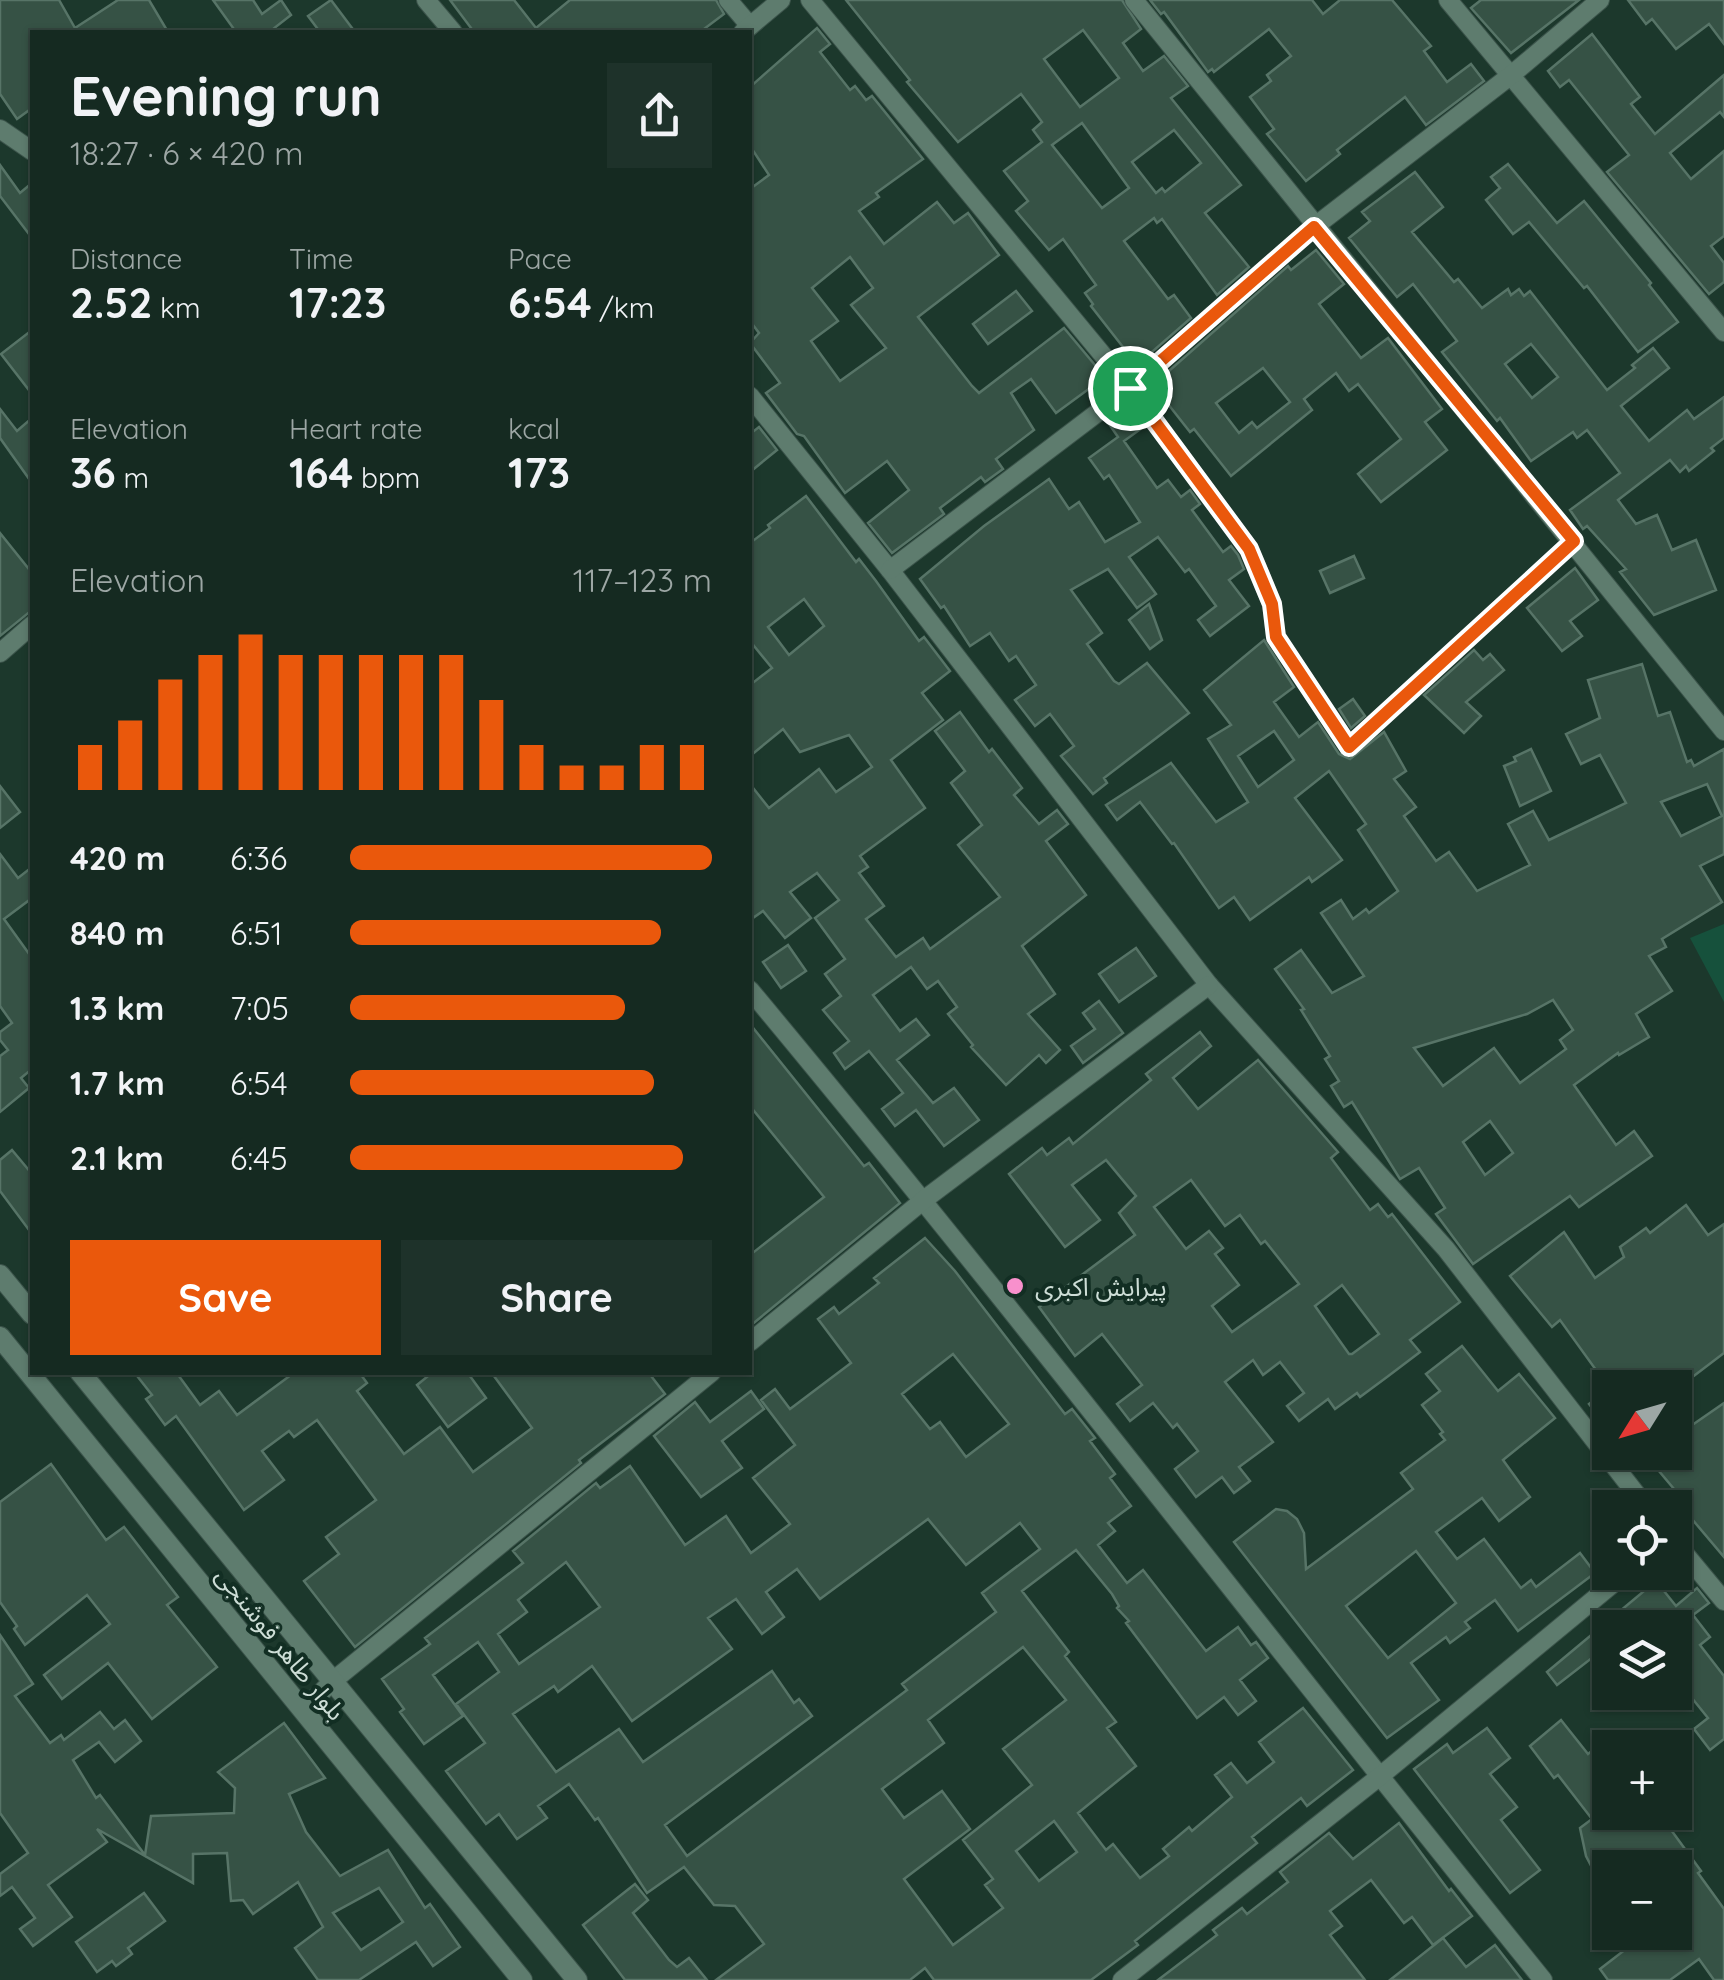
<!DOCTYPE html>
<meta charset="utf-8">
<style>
:root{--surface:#152a21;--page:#1e322a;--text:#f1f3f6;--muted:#9da7a5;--line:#34463f;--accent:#ea580c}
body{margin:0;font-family:Quicksand,"Noto Sans Arabic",sans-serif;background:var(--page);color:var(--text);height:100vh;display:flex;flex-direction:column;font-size:38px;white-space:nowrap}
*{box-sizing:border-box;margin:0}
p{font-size:32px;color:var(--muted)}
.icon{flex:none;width:55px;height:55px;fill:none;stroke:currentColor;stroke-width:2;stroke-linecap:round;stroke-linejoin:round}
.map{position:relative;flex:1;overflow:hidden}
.sheet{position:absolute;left:30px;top:30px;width:722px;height:1345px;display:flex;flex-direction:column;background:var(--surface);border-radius:0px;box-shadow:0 2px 8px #0004,0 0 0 2px var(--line)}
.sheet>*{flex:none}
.needle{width:65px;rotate:233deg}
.fabs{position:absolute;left:1592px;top:1370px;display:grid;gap:20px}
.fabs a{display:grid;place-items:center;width:100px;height:100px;border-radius:0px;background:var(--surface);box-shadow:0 2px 8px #0004,0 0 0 2px var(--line);font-size:50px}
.pin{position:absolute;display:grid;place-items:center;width:85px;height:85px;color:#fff;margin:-42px;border:5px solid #fff;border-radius:50%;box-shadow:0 2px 10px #0007}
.round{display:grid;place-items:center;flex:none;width:105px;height:105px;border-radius:0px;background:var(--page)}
.headline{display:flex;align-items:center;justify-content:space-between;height:170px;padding:0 40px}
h1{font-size:55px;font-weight:800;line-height:75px}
.figures{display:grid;grid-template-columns:repeat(3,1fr);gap:15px;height:170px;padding:10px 40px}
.figures div{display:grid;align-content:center}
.figures b{font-size:42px;font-weight:800}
.figures small{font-size:28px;font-weight:400}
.figures p{font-size:28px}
.chart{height:280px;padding:20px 40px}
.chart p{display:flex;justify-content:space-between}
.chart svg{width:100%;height:180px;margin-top:10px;stroke:var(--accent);stroke-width:6}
.primary-button{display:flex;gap:20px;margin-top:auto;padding:20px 40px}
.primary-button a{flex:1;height:115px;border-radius:0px;background:var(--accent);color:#fff;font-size:40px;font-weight:800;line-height:115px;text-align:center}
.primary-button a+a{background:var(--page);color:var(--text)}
ul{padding:0 40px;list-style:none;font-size:32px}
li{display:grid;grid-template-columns:160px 120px 1fr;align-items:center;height:75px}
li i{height:25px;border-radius:12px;background:var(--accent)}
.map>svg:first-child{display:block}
.green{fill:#16513c}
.building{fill:#365245;stroke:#577467;stroke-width:2.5;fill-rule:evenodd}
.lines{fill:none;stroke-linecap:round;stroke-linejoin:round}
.minor-casing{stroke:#3c544b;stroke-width:20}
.tertiary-casing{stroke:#3c544b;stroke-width:22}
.minor{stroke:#5e7c6e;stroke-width:18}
.tertiary{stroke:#5e7c6e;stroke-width:20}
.route-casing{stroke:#fff;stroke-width:20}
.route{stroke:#ea580c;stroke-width:12}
.poi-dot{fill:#f890cc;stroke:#122e23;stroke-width:4}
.labels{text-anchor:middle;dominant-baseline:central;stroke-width:8;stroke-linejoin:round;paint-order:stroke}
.poi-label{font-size:25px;fill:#cdddd6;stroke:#122e23;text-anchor:start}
.street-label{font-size:25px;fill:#cdddd6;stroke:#122e23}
</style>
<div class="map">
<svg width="1724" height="1980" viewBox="0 0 1724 1980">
<rect width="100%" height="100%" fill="#1c382c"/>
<polygon class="green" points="1724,924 1724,1002 1690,938"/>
<g class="building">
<polygon points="0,0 59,0 75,28 118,0 149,0 168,32 32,32 32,108 17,119 0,94"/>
<polygon points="213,0 253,0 262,14 281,0 291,15 273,29 276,32 236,32"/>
<polygon points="331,0 355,32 320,32 308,16"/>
<polygon points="450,0 514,0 536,28 570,0 716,0 724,14 700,32 474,32"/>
<path d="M846,0H1122L1141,29L1123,43L1143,71L1164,56L1188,86L1171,98L1241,185L1205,213L1249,267L1217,295L1162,219L1157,223L1154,218L1124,241L1168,299L1174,295L1191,318L1137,365L1091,306L1093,304L1085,293L1096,285L1063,239L1049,250L1016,211L1028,201L1004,171L1042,142L1033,130L1042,122L1021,94L958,142L907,82L910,80ZM1083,30L1119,78L1080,107L1044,59ZM1082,123L1129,188L1102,208L1052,145ZM1174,130L1201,163L1165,192L1162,188L1156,193L1132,162Z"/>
<polygon points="1150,0 1312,0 1323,14 1340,0 1392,0 1431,46 1424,51 1447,82 1471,64 1484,81 1426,125 1405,97 1337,150 1340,154 1306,181 1267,134 1274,129 1250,97 1271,81 1267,75 1291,56 1269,29 1214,72 1212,69 1208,72 1164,12 1161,14"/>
<polygon points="1481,0 1579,0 1511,53 1471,8"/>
<polygon points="1628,0 1724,0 1724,44 1709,24 1676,49 1652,19 1646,24"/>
<path d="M817,28L830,44L820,52L850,90L855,86L866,100L872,96L923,159L876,193L879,197L859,211L884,244L937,202L954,223L968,213L999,255L918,317L972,386L979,393L1064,328L1105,377L1056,413L1031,379L1011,393L1034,430L996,459L1003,469L985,482L981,477L940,508L944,514L892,553L868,523L909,490L887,461L845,493L804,436L797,434L766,393L780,383L750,343L759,333L750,321V189L769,175L750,146V87ZM850,257L873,288L851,305L886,348L840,381L811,341L838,321L812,288Z"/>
<polygon points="1592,34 1640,97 1631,104 1655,134 1724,75 1724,117 1720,112 1670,153 1691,179 1724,151 1724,236 1711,246 1724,263 1724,282 1709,294 1607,172 1629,155 1569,80 1560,87 1548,71"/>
<polygon points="1508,164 1557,223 1584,201 1651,283 1649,285 1678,322 1638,352 1587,286 1584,288 1529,222 1513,234 1486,200 1500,188 1491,177"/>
<polygon points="0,165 20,193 32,183 32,238 0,196"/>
<path d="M1415,172L1443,207L1412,232L1454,282L1458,279L1482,308L1508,289L1511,295L1519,289L1524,296L1530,291L1607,390L1635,368L1632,365L1653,348L1669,368L1621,406L1649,441L1687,410L1694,419L1724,397V438L1711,448L1714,451L1689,471L1686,466L1680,472L1670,460L1618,500L1636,524L1657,515L1672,550L1696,540L1716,590L1654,615L1620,572L1626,569L1587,526L1583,529L1570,510L1620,473L1587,430L1577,438L1573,432L1531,461L1500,418L1497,421L1442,352L1457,341L1413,284L1397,297L1349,238L1370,221L1362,212ZM1531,344L1558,377L1532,398L1505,364Z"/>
<path d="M1316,250L1344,284L1319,304L1361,358L1388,338L1442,409L1425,422L1447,450L1381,502L1358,474L1401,439L1358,384L1349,391L1336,373L1304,399L1312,410L1231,476L1194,429L1190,432L1153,385L1288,266L1291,270ZM1263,368L1290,402L1257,428L1252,422L1239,433L1216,403Z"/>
<polygon points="1016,291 1032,311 988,344 973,324"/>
<polygon points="32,330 32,394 1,354"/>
<polygon points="1127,407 1142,428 1124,441 1157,488 1168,480 1181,497 1190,490 1200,504 1192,510 1223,552 1231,546 1238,555 1244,569 1229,580 1249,606 1210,636 1198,620 1216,606 1189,569 1185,572 1158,537 1129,557 1156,594 1137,608 1108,569 1071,590 1102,633 1087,644 1114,681 1119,684 1147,663 1189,713 1104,778 1107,783 1093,794 1061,756 1074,746 1050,714 1035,726 1015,700 1036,685 1016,656 1009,661 990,633 970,646 944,606 941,608 920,579 984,526 1049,479 1069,509 1079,502 1105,542 1140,522 1109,475 1104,479 1089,458 1118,437 1107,421"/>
<polygon points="0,409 17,431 32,418 32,483 0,438"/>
<polygon points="759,427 777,450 750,472 750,434"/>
<path d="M806,496L856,562L859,559L876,581L919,641L924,637L950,671L922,693L943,720L891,760L925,808L860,856L868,867L859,873L884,906L866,919L896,957L923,938L930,949L1000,897L958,845L982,825L951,783L965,771L935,731L960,712L989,752L992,749L1022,788L1014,795L1039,824L1057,810L1068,824L1046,841L1086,895L1022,946L1055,994L1028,1014L1060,1050L1046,1063L1039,1055L1006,1085L971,1047L973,1045L948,1014L957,1007L938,981L927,989L911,967L873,995L900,1031L916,1019L929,1035L897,1060L933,1103L954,1088L979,1120L944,1146L916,1110L895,1126L882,1109L903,1093L869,1051L845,1069L834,1053L849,1041L823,1010L841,996L825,974L845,959L815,918L839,900L817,873L790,892L811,918L785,938L763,911L750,920V784L769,808L819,769L836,792L872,767L849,735L800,752L783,729L750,756V685L772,668L750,641V543L770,528L768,525ZM804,599L824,626L789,655L768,627Z"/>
<polygon points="0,533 32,573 32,610 0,636"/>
<polygon points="1354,556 1364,578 1330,593 1320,571"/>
<polygon points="1575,568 1598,600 1570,621 1582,636 1562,651 1527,608"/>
<polygon points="1149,604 1162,640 1150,649 1129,620"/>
<path d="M1264,640L1294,687L1274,702L1299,737L1318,722L1339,754L1350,759L1384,732L1406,771L1394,779L1416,807L1404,816L1436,861L1449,852L1477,891L1530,865L1508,824L1533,811L1549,840L1626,803L1600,755L1581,764L1566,734L1600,718L1588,680L1642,664L1658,716L1670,712L1687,762L1691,760L1694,766L1724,749V854L1700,866L1722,902L1662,939L1666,947L1649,956L1672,991L1636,1014L1649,1037L1619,1055L1618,1053L1574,1085L1616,1145L1634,1131L1652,1156L1579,1207L1570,1196L1473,1264L1436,1214L1445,1208L1419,1168L1400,1179L1352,1102L1344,1107L1331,1086L1339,1081L1325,1059L1330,1056L1301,1010L1304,1009L1275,969L1301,950L1332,993L1364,976L1321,913L1341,900L1353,919L1366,909L1369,913L1398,891L1358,830L1366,824L1329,771L1295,798L1342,860L1312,882L1309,877L1250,920L1234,897L1219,908L1174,843L1172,844L1140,802L1117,820L1106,805L1171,763L1216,822L1248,802L1208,739L1231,725L1204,690ZM1274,731L1294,760L1258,787L1238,756ZM1707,784L1722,816L1681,836L1661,802ZM1553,1000L1573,1030L1560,1040L1566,1049L1520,1083L1494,1048L1443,1086L1414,1048L1527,1014ZM1490,1121L1513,1153L1485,1175L1463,1142Z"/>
<polygon points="1474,650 1483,660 1490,654 1504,670 1466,702 1481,716 1464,733 1424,695"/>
<polygon points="1353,699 1365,716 1351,728 1339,709"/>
<polygon points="1531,749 1551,791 1520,806 1504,766 1516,761 1514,757"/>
<polygon points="0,786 20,812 0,828"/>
<polygon points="0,854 18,878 32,867 32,898 4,919 32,958 32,1069 21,1078 29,1088 0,1112 0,1056 8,1050 0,1040 0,1032 12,1023 0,1006"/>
<polygon points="788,945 806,971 781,988 763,962"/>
<polygon points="1136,948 1156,976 1119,1002 1099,974"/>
<polygon points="1099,1001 1123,1033 1083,1063 1071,1046 1095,1029 1083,1013"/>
<polygon points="750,1024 864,1166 869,1163 900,1203 750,1326 750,1255 824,1197 750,1106"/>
<path d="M1200,1032L1211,1046L1173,1078L1198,1109L1258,1060L1338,1152L1331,1158L1370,1210L1378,1204L1388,1217L1392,1214L1460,1302L1410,1340L1420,1352L1387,1377L1360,1397L1357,1393L1335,1409L1328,1399L1299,1421L1287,1406L1304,1393L1280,1362L1263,1375L1253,1360L1225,1382L1273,1442L1239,1467L1250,1481L1234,1493L1222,1477L1196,1497L1175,1469L1198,1451L1177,1424L1173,1428L1153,1403L1130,1421L1117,1404L1142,1385L1102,1334L1075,1356L1039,1307L1135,1235L1119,1213L1136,1196L1106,1160L1072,1185L1100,1220L1065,1247L1009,1174L1042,1148L1047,1155L1069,1138L1073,1144L1151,1080L1146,1074ZM1191,1180L1225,1226L1240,1215L1261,1244L1265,1241L1299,1284L1232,1332L1212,1306L1239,1285L1215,1254L1223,1248L1209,1231L1186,1249L1154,1207ZM1342,1285L1379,1334L1352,1354H1349L1315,1306Z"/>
<polygon points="12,1150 32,1174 32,1234 0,1191 0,1160"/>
<polygon points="1686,1205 1708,1235 1724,1224 1724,1353 1678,1388 1610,1388 1610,1431 1589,1404 1609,1388 1560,1320 1552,1327 1510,1276 1564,1232 1595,1278 1624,1257 1620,1247 1646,1228 1650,1233"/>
<path d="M925,1238L955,1271L1065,1414L1072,1409L1095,1438L1090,1441L1115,1474L1110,1478L1131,1506L1108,1523L1115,1531L1098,1545L1127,1583L1143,1570L1206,1651L1238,1627L1251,1645L1256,1642L1268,1658L1240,1680L1256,1701L1238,1715L1224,1697L1197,1718L1126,1623L1129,1621L1117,1608L1119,1606L1112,1594L1076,1550L1022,1591L1069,1652L1065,1656L1116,1722L1107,1728L1136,1766L1078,1813L1106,1850L1113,1844L1140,1878L1169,1856L1163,1849L1189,1827L1192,1831L1232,1797L1215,1775L1231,1763L1247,1783L1274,1762L1259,1742L1303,1708L1353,1770L1307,1806L1301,1798L1252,1837L1257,1843L1135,1941L1138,1945L1091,1980H934L925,1968L910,1980H716L764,1944L735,1906L714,1905L684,1867L647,1893L598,1818L595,1820L569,1784L538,1806L547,1818L517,1839L499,1814L486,1824L446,1771L485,1743L456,1704L499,1672L478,1642L433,1675L463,1716L424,1744L400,1712L404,1709L382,1679L430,1644L425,1638L523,1563L513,1551L596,1483L600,1488L630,1466L685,1545L726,1516L751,1553L790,1524L753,1478L795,1445L761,1400L775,1389L790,1409L851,1363L818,1319L834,1307L839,1314L879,1283L874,1278ZM953,1354L1009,1424L966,1457L940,1422L930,1429L902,1394ZM928,1519L966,1565L1020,1523L1040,1549L982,1593L996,1612L902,1684L907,1690L687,1856L665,1825L812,1716L799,1699L794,1703L772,1671L643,1762L619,1729L556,1772L513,1714L554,1686L558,1692L592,1666L632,1721L732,1649L708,1618L736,1599L762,1634L784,1617L766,1592L797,1569L820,1599ZM566,1562L600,1607L519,1664L498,1634L527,1612L518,1600ZM1023,1647L1066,1700L1003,1749L1032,1785L963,1840L993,1879L985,1885L1003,1908L953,1945L904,1879L970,1829L942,1791L904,1818L882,1789L944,1743L928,1720ZM1054,1821L1077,1852L1039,1881L1016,1851Z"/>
<path d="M1462,1346L1498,1391L1519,1374L1555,1418L1503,1460L1530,1497L1499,1521L1482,1498L1436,1532L1457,1559L1484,1539L1521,1588L1531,1580L1536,1587L1580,1553L1595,1573L1518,1631L1495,1600L1465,1622L1470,1628L1450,1643L1446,1637L1411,1663L1439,1700L1387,1738L1234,1542L1276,1509L1287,1511L1297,1519L1304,1533L1306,1569L1413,1489L1401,1473L1445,1440L1440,1434L1443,1432L1422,1405L1440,1391L1426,1374ZM1416,1551L1456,1603L1388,1658L1346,1606Z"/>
<polygon points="134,1372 176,1372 200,1405 219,1391 237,1415 295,1372 359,1372 367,1383 357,1391 404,1454 440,1427 473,1472 532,1428 491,1372 648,1372 665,1394 579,1460 581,1463 355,1647 304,1581 339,1554 326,1537 376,1500 317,1420 294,1437 289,1431 262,1451 284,1480 244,1510 176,1416 165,1425 146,1399 152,1395"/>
<polygon points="433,1372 467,1372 486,1398 448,1427 417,1385"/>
<polygon points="751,1391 764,1409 722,1441 742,1468 701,1497 654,1436 695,1402 710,1422"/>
<polygon points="1724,1403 1724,1557 1675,1499 1679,1495 1643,1452 1675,1452 1675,1437"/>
<polygon points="51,1464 106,1540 124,1527 178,1597 167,1605 217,1667 152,1719 108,1663 62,1699 44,1675 110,1624 87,1595 25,1645 14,1629 17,1626 0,1602 0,1502"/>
<polygon points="1656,1581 1676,1606 1697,1588 1709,1603 1693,1615 1710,1637 1700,1645 1724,1676 1724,1739 1710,1750 1694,1729 1708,1718 1675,1677 1675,1628 1610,1628 1610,1644 1557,1685 1547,1672"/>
<path d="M0,1635L33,1684L15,1696L50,1743L61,1735L64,1740L100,1712L114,1729L125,1720L141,1741L115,1762L99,1742L73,1760L96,1798L100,1795L145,1855L151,1816L234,1813L235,1788L218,1772L284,1723L325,1778L289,1794L306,1832L340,1876L388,1850L425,1908L430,1904L460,1947L433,1966L416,1942L359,1980H318L295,1948L323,1927L298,1882L253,1914L243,1900L231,1901L227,1853L193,1854V1883L97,1829L107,1842L48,1885L72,1917L33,1946L20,1929L35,1918L12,1887L0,1896V1874L28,1853L0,1813ZM379,1888L403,1922L361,1950L333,1913Z"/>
<polygon points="1561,1720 1588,1754 1603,1742 1610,1751 1610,1812 1658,1812 1701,1871 1698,1873 1724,1909 1724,1980 1714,1980 1699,1959 1670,1980 1608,1980 1600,1969 1648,1932 1675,1932 1675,1868 1610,1868 1610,1902 1586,1856 1580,1828 1592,1819 1558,1775 1554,1778 1530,1746"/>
<polygon points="1487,1728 1510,1758 1490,1774 1517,1807 1501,1820 1540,1870 1510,1893 1414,1769 1447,1744 1453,1753"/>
<polygon points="1399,1823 1449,1891 1451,1889 1472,1916 1433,1945 1412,1917 1404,1923 1371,1880 1330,1911 1342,1926 1330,1935 1365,1980 1158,1980 1217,1935 1213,1930 1242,1908 1247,1914 1288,1882 1280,1872 1329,1833 1353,1859"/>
<polygon points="635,1884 648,1900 633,1913 669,1960 677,1967 689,1958 707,1980 625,1980 583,1925"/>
<polygon points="144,1893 165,1921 128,1948 132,1954 116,1966 112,1961 97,1972 76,1942"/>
<polygon points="1443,1938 1466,1967 1495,1945 1522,1980 1390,1980"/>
</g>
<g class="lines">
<g class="minor-casing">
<g id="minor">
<polyline points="426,0 453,32"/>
<polyline points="728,0 750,26"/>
<polyline points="810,0 1130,388 1249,549 1272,604 1276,637 1349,747 1574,541"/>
<polyline points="1134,0 1724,731"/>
<polyline points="1448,0 1724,332"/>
<polyline points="743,32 781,0"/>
<polyline points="0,129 32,151"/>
<polyline points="750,396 890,570 1209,985 1446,1249 1647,1508"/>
<polyline points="890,570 1130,388 1314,227 1510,76 1600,0"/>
<polyline points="0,653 32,625"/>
<path d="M750,990C1021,1315 1277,1651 1543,1980"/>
<polyline points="750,1342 925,1199 1209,985"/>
<polyline points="1675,1542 1724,1601"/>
<polyline points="303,1710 334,1680 712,1372"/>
<polyline points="1122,1980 1379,1777 1627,1572"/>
</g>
</g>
<g class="tertiary-casing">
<g id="tertiary">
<polyline points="0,1275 32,1314"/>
<polyline points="0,1337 522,1980"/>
<polyline points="80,1372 577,1980"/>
</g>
</g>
<use href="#minor" class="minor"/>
<use href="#tertiary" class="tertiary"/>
</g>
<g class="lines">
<g class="route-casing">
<polygon id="route" points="1314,227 1574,541 1349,747 1276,637 1272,604 1249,549 1130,388"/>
</g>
<use href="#route" class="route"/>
</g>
<circle class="poi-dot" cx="1015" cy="1286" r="10"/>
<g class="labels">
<g class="poi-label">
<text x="1035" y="1286">پیرایش اکبری</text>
</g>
<g class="street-label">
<text transform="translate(281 1643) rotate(51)">بلوار طاهر فوشنجی</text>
</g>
</g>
</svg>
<div class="fabs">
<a><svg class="needle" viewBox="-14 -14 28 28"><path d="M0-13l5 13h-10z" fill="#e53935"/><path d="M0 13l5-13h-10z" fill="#9da7a5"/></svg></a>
<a><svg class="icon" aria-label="locate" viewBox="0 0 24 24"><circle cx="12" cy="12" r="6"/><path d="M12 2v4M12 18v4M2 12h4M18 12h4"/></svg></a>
<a><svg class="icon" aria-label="layers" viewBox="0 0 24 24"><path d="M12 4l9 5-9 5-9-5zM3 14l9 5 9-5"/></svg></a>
<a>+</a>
<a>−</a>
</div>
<div class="pin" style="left:1130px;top:388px;background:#1e9e55"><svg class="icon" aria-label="arrive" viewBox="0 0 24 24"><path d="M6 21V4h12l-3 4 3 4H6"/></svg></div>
<section class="sheet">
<div class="headline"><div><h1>Evening run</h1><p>18:27 · 6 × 420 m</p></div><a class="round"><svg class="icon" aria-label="share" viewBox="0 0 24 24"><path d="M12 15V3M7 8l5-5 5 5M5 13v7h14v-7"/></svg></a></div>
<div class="figures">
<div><p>Distance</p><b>2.52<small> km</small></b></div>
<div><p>Time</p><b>17:23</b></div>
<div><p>Pace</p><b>6:54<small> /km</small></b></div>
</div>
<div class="figures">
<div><p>Elevation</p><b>36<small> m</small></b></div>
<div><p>Heart rate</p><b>164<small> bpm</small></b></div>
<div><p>kcal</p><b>173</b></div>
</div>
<div class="chart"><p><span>Elevation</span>117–123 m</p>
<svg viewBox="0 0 160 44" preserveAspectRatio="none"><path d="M5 44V33M15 44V27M25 44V17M35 44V11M45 44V6M55 44V11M65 44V11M75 44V11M85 44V11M95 44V11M105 44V22M115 44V33M125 44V38M135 44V38M145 44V33M155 44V33"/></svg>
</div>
<ul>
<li><b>420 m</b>6:36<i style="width:100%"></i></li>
<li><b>840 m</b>6:51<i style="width:86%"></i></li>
<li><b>1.3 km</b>7:05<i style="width:76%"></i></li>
<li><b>1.7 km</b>6:54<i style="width:84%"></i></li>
<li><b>2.1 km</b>6:45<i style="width:92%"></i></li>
</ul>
<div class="primary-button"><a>Save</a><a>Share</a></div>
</section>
</div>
